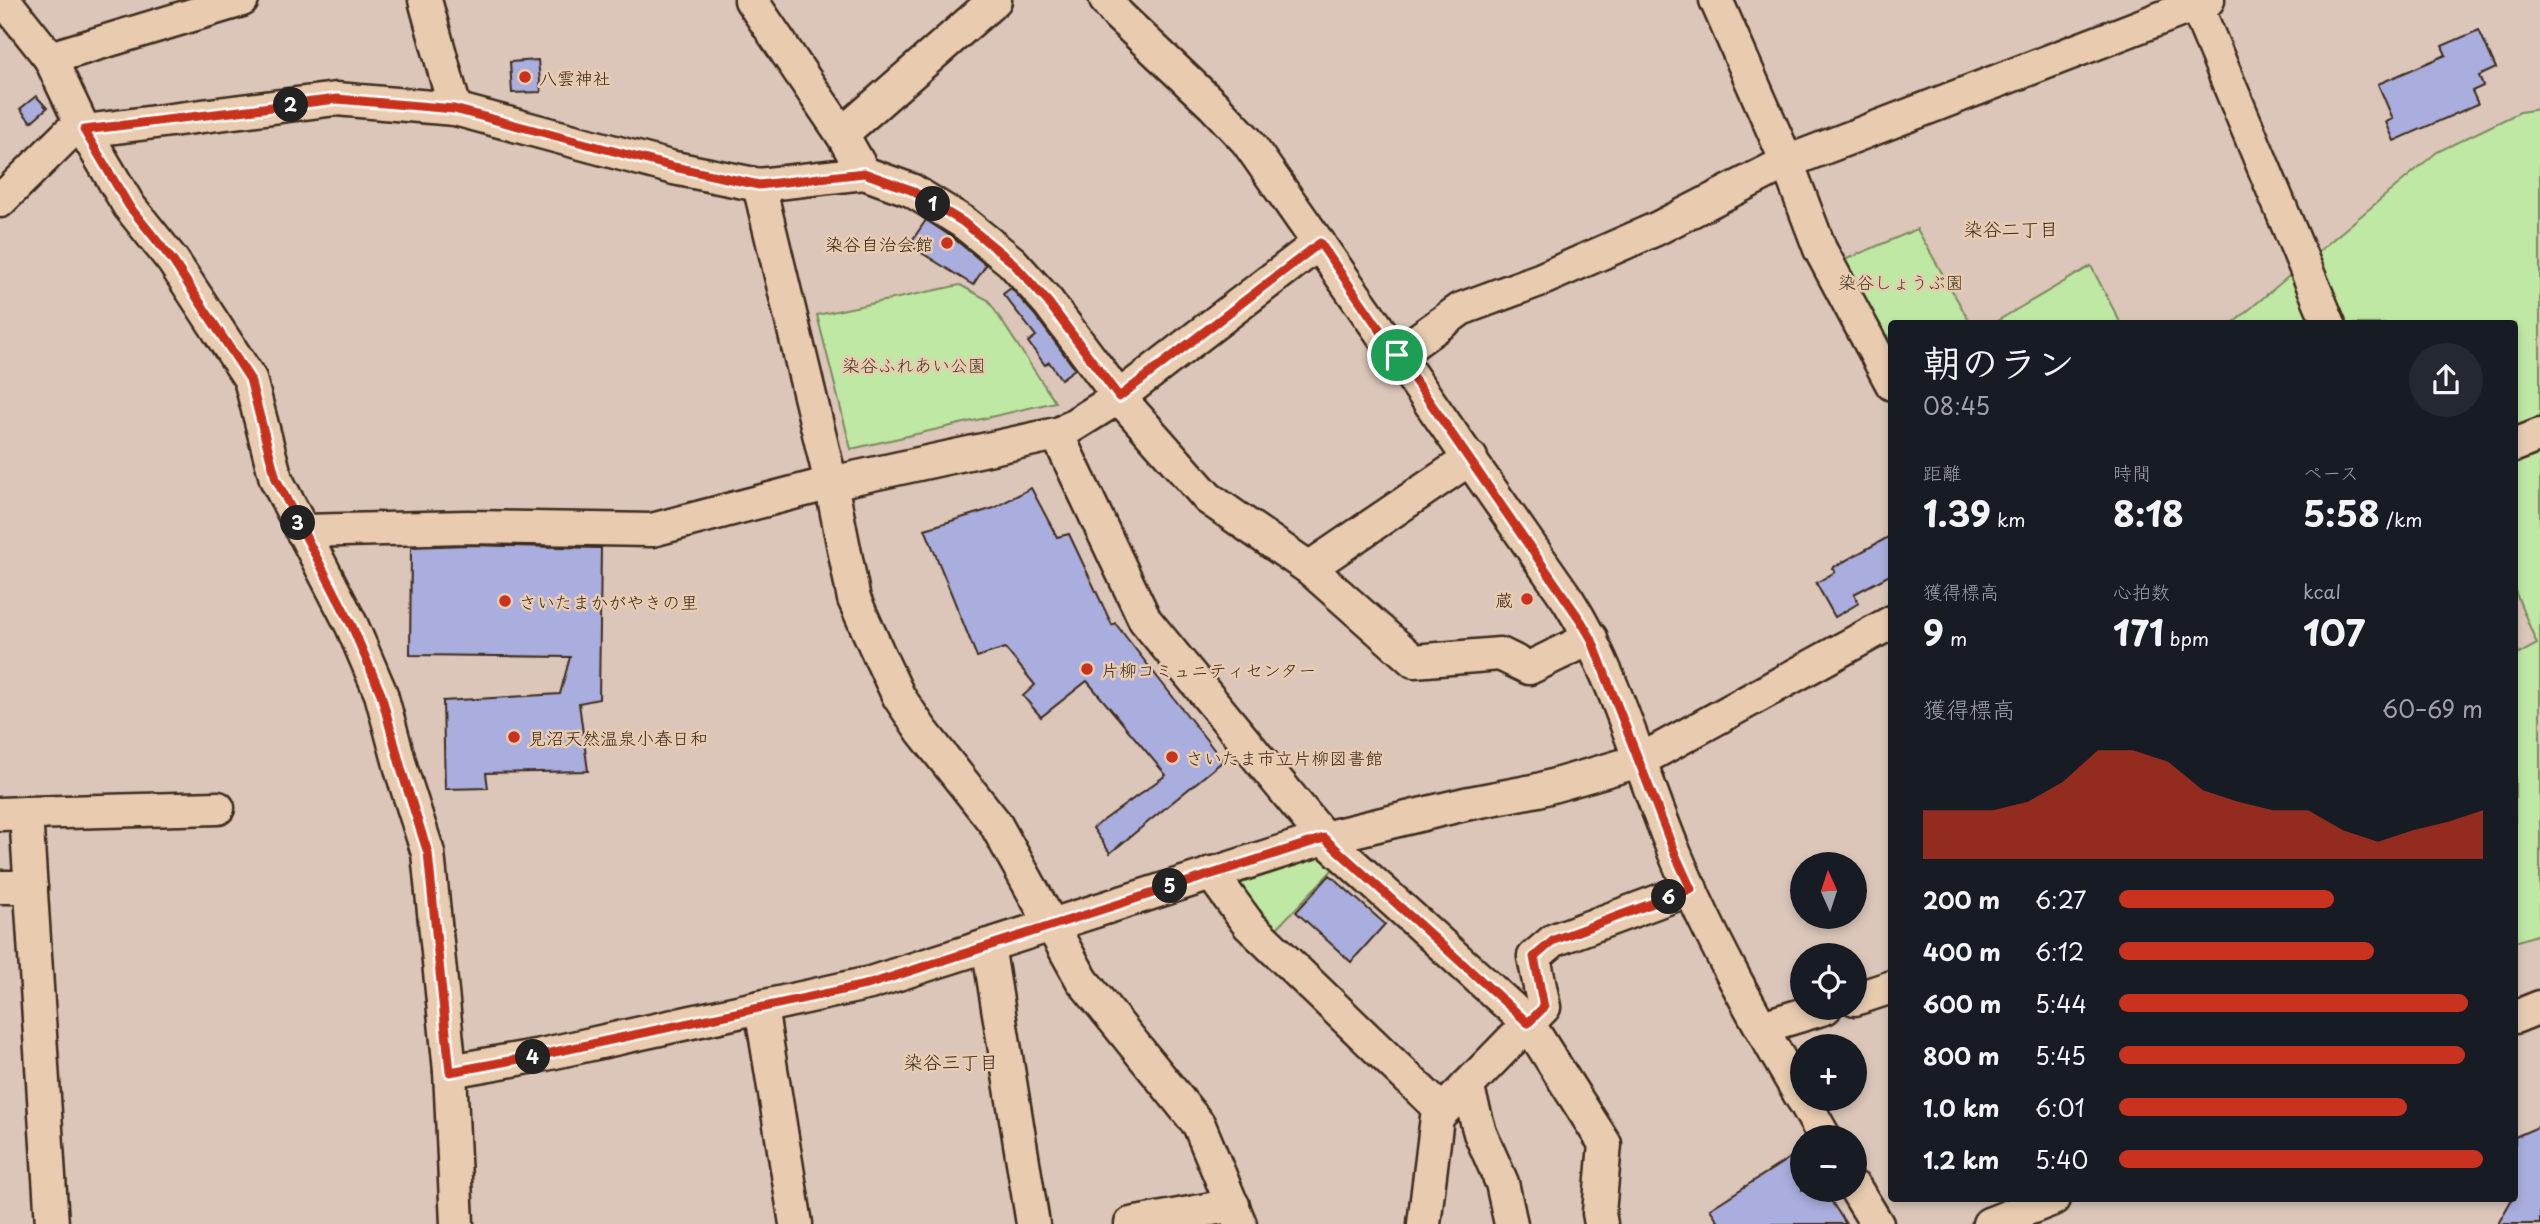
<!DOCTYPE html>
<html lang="ja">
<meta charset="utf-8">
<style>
:root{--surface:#171b24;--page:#242831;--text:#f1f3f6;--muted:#9ea1a6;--accent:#c8321e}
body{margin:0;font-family:"Playpen Sans","Klee One",sans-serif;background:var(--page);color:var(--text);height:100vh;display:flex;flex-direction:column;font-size:26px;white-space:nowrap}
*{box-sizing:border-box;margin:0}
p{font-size:23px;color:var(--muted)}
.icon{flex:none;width:38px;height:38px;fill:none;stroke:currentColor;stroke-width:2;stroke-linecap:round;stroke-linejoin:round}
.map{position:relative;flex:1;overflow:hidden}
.side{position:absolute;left:1888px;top:320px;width:630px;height:882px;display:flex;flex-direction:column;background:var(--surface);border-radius:7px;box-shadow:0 4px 10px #0003}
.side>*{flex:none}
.needle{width:46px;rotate:357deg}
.buttons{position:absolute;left:1790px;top:852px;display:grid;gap:14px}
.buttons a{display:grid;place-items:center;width:77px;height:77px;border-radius:50%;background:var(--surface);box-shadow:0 4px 10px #0003;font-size:35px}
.pin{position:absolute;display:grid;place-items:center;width:60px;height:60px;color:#fff;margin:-30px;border:4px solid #fff;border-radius:50%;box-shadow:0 2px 7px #0007}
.km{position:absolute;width:35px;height:35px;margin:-18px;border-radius:50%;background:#222;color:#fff;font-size:19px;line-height:35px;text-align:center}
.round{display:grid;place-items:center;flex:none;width:74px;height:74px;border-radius:37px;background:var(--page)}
.headline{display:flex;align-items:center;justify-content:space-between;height:119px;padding:0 35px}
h1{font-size:38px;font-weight:700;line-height:52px}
.metrics{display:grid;grid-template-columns:repeat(3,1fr);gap:10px;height:119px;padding:7px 35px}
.metrics div{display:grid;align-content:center}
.metrics b{font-size:35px;font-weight:700}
.metrics small{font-size:19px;font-weight:400}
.metrics p{font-size:19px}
.chart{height:196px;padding:14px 35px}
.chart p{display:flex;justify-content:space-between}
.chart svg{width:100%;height:126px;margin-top:7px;fill:var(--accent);opacity:.7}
ul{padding:0 35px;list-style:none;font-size:23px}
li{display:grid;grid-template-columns:112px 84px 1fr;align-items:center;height:52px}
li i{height:18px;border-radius:9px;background:var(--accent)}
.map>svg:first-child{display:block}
.green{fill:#bfe8a4;stroke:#7d8961;stroke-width:2}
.building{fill:#aaaede;stroke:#3b2a1e;stroke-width:2}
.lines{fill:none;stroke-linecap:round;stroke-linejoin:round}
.minor-casing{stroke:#3b2a1e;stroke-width:37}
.minor{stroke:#e9ccb0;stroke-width:32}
.route-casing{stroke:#fff;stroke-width:14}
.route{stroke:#c8321e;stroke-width:9}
.poi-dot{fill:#c8321e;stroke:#e9ccb0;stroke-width:2.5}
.labels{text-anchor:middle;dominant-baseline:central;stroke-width:5;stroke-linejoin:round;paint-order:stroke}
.poi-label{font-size:18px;fill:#3b2a1e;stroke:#e9ccb0;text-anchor:start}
.park-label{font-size:18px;fill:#483d2b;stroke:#e9ccb0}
.neighbourhood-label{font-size:19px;fill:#3b2a1e;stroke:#e9ccb0}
</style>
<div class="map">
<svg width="2540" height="1224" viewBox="0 0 2540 1224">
<rect width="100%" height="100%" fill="#dcc6b9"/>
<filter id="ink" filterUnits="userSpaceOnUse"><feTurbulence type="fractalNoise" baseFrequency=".0143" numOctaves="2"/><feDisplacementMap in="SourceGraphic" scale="14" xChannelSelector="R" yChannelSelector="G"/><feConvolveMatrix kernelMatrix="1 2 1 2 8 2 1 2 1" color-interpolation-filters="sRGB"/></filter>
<g filter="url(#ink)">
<g class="green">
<polygon points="2540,109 2540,934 2515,942 2515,656 2537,644 2515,591 2515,324 2232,324 2437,152 2520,112"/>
<polygon points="1917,229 1971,324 1892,324 1892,344 1842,261"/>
<polygon points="2091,266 2121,324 1992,324"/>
<polygon points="960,285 988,300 1055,402 851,449 817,315"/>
<polygon points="1329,855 1338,864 1277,928 1235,885"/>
</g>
<g class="building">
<polygon points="2479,30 2496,68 2479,76 2483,86 2472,91 2478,104 2394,141 2386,122 2393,119 2378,84 2446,55 2442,46"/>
<polygon points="538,60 541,92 512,93 510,62"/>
<polygon points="36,96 47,108 31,122 20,109"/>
<polygon points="926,220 952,237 986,265 973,285 909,245"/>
<polygon points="1011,288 1034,314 1075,369 1061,379 1049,362 1045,365 1028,342 1036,336 1003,294"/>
<polygon points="1031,488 1057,537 1069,534 1112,625 1115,623 1223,761 1110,853 1093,828 1166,775 1087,681 1041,717 1023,696 1035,685 1005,648 977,657 925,529 994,508"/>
<polygon points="1892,535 1892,574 1854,594 1859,603 1835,617 1816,583 1835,572 1832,568"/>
<polygon points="467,545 601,548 599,699 579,703 588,771 486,773 488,788 445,789 443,701 560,694 570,657 410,655 411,547"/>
<polygon points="1330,875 1385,924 1351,962 1296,912"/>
<polygon points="2540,1126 2540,1224 2498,1224 2512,1199 2515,1199 2515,1137"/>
<polygon points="1802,1150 1802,1190 1824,1190 1846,1224 1720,1224 1710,1209"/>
</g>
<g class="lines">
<g class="minor-casing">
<g id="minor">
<polyline points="4,0 50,58 84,130 129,206 173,261 250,379 276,479 352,626 381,694 402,772 428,853 450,1071 457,1224"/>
<polyline points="425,0 455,109"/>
<polyline points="751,0 842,134 864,173"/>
<path d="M1106,0L1118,15L1214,106L1247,141L1568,600C1617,677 1640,770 1675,854C1710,938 1756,1020 1802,1098"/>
<polyline points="1716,0 1787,162 1820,249 1892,384"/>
<polyline points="2194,0 2329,324"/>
<polyline points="50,58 242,0"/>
<polyline points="842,134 995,0"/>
<polyline points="759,185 831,483 854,599 880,657 899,697 922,731 995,823 1082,980 1199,1125 1240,1224"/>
<polyline points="0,201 69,133 336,99 455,109 674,168 759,185 864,173 911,190 963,222 1012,262 1048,302 1119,397 1208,498 1309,568 1414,661 1500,654 1529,668 1591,638"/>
<polyline points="1397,355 1461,309 1542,279 1656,229 1787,162 2208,0"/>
<polyline points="1057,434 1145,620 1324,838 1528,1023 1605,1144 1599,1213 1601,1224"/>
<polyline points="2515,445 2540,435"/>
<polyline points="302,531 467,527 652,530 831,483 1061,433 1119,397 1319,243"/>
<polyline points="1309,568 1471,458"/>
<polyline points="26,813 218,808"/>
<polyline points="0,814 26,813 52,1224"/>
<polyline points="1211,873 1249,925 1442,1111"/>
<polyline points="0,887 31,887"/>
<polyline points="988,945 1033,1224"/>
<polyline points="1855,999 1892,987"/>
<polyline points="761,1007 796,1224"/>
<polyline points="2515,1017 2540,1007"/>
<polyline points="1762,1027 1825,1008"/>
<polyline points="450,1071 541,1055 870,983 1324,838 1465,804 1538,790 1639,761 1892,622"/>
<polyline points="1467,1086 1480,1133 1502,1183 1511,1224"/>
<polyline points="1803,1099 1825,1138"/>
<polyline points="1855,1188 1877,1224"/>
<polyline points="1131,1224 1233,1205"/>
<polyline points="1424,1224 1437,1117 1544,1007 1534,957 1554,940 1691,889"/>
<polyline points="1989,1224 2053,1199"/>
</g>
</g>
<use href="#minor" class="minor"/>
</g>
</g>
<g class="lines" filter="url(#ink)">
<g class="route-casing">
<polygon id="route" points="337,99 454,109 674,167 759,185 864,173 911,190 963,222 1012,262 1048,302 1119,397 1320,243 1581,621 1591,638 1675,854 1691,889 1554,940 1534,957 1544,1007 1528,1023 1324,838 870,984 541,1055 450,1072 428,853 402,772 381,694 352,626 276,479 250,379 173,261 129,206 84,130"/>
</g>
<use href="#route" class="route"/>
</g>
<g class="poi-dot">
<circle cx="525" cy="77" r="7"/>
<circle cx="947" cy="243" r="7"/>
<circle cx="1527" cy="599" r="7"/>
<circle cx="505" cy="601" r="7"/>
<circle cx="1087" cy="669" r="7"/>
<circle cx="514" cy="737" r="7"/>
<circle cx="1172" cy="757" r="7"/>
</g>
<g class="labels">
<g class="poi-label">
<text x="539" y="77">八雲神社</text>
<text x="933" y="243" text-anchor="end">染谷自治会館</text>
<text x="1513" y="599" text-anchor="end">蔵</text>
<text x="519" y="601">さいたまかがやきの里</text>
<text x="1101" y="669">片柳コミュニティセンター</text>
<text x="528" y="737">見沼天然温泉小春日和</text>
<text x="1186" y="757">さいたま市立片柳図書館</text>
</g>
<g class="park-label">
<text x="1901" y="281">染谷しょうぶ園</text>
<text x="914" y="364">染谷ふれあい公園</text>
</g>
<g class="neighbourhood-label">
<text x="2011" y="228">染谷二丁目</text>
<text x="951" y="1061">染谷三丁目</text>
</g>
</g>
</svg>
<div class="buttons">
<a><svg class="needle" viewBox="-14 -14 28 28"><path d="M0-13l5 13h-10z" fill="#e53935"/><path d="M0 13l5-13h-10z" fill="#9ea1a6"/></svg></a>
<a><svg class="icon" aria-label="locate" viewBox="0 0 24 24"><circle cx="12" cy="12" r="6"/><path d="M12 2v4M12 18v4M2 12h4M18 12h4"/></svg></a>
<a>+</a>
<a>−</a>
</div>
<div class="pin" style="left:1397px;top:355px;background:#1e9e55"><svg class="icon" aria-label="arrive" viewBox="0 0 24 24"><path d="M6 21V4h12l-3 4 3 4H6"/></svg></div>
<b class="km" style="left:933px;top:204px">1</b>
<b class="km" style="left:291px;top:105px">2</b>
<b class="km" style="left:298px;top:523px">3</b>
<b class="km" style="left:533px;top:1057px">4</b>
<b class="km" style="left:1170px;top:886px">5</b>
<b class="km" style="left:1669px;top:897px">6</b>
<section class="side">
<div class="headline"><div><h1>朝のラン</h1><p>08:45</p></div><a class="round"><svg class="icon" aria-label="share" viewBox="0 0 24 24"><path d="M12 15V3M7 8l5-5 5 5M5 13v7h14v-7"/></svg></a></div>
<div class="metrics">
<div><p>距離</p><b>1.39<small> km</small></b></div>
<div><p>時間</p><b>8:18</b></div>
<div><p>ペース</p><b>5:58<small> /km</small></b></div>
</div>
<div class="metrics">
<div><p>獲得標高</p><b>9<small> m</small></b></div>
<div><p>心拍数</p><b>171<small> bpm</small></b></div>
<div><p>kcal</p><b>107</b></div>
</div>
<div class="chart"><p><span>獲得標高</span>60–69 m</p>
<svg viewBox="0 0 160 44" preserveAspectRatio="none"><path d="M0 44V27L10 27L20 27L30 24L40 17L50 6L60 6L70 10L80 20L90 24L100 27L110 27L120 34L130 38L140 34L150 31L160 27V44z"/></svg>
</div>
<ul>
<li><b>200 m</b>6:27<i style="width:59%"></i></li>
<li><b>400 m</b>6:12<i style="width:70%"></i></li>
<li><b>600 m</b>5:44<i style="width:96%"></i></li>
<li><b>800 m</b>5:45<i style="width:95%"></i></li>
<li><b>1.0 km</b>6:01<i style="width:79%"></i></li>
<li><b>1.2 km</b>5:40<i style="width:100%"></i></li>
</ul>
</section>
</div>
